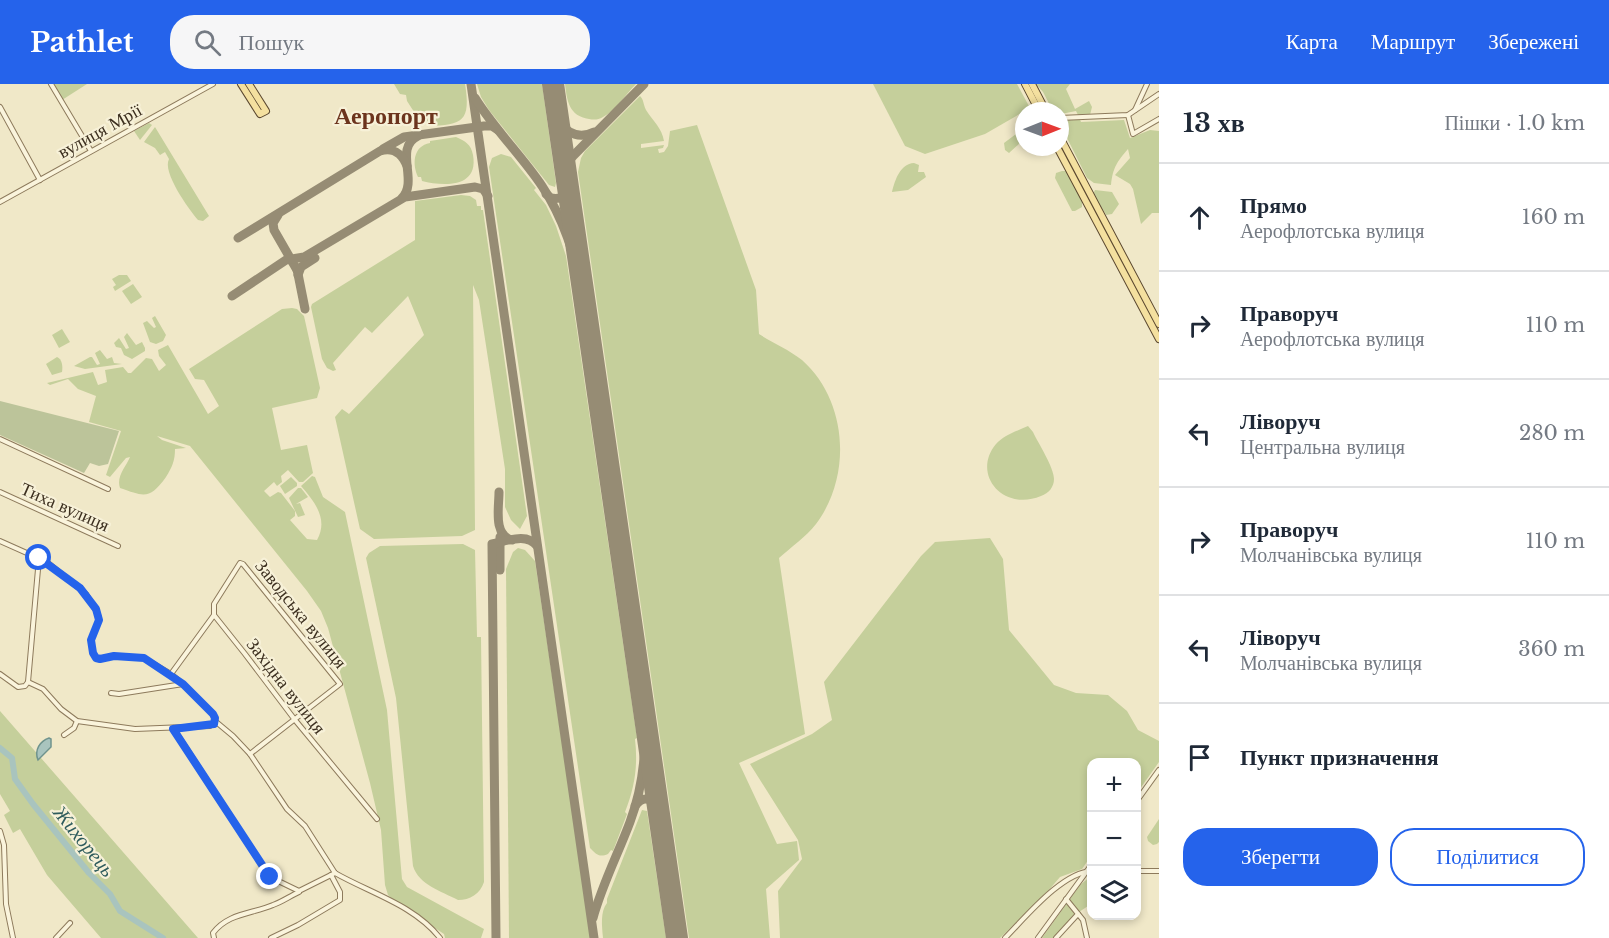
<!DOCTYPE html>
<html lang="uk">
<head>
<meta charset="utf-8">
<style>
  :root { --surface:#fff; --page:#f6f6f7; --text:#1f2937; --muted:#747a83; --line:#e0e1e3; --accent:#2563eb }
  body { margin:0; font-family:"Libre Baskerville",serif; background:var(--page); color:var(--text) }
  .controls { position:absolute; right:18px; bottom:18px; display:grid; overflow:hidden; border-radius:12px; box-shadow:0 3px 9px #0003 }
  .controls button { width:54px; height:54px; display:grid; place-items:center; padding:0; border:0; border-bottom:2px solid var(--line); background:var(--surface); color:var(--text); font:30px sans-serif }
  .compass { position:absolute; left:1015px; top:18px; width:54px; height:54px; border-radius:50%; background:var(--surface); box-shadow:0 3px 9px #0003; rotate:89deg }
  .stop { position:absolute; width:18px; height:18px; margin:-14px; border:4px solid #2563eb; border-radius:50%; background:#fff }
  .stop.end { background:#2563eb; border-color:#fff; box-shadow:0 2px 6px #0008 }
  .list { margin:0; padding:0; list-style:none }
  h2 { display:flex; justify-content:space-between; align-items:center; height:78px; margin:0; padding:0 24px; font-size:26px }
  h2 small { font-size:20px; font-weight:400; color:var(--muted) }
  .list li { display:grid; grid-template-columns:39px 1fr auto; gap:18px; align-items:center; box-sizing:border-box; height:108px; padding:0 24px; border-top:2px solid var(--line) }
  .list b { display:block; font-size:22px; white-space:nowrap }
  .list p { margin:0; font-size:20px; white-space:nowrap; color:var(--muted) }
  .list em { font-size:20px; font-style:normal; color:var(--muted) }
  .actions { display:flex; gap:12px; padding:18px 24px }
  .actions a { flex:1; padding:14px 0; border:2px solid var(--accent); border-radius:24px; text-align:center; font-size:21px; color:var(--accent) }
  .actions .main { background:var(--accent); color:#fff }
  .icon { flex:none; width:33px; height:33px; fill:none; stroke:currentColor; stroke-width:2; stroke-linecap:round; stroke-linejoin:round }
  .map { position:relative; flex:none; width:1159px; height:854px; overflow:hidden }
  header { display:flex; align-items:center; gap:36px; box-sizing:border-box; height:84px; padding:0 30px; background:var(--accent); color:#fff }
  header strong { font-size:28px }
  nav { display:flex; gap:33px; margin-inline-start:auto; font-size:21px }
  .search { width:420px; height:54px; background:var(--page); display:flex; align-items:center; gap:15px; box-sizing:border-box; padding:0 21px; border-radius:24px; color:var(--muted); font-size:22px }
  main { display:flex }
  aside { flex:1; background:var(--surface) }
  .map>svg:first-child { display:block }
  .green { fill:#c5cf9b }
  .cemetery { fill:#bcc49a }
  .water { fill:#a9c4be; stroke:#6f938d; stroke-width:1.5 }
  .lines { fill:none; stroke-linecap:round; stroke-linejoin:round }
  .river { stroke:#a9c4be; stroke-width:6 }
  .taxiway { stroke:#968c74; stroke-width:9 }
  .runway { stroke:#968c74; stroke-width:22 }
  .minor-casing { stroke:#8d7a5c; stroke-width:6 }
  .primary-casing { stroke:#5b4830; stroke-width:8 }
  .minor { stroke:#faf4dc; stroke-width:4 }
  .primary { stroke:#f4e09f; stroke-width:6 }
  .route { stroke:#2563eb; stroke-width:8 }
  .labels { text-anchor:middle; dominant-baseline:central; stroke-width:4.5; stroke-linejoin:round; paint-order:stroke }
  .street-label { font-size:18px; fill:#3d3020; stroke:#f7f1d8 }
  .water-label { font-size:20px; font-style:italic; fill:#2f5c5d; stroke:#f7f1d8 }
  .district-label { font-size:24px; font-weight:bold; fill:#6c341d; stroke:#f7f1d8 }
</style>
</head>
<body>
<header>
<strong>Pathlet</strong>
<div class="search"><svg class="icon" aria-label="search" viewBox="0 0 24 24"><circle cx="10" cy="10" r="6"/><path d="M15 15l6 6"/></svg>Пошук</div>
<nav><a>Карта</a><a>Маршрут</a><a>Збережені</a></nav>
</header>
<main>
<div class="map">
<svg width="1159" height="854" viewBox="0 0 1159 854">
  <rect width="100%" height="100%" fill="#f0e8c8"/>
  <!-- green -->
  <g class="green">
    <polygon points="53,0 87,0 62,16"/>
    <path d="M394 0H465C471 37 463 41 428 42L425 38H421L420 34H418L407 17 406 11 400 10Z"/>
    <polygon points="477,0 542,0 556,99 555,103 549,101 489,26 481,13"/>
    <path d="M565 0H636C626 10 615 27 603 33 598 36 594 36 589 35 569 32 567 17 565 0Z"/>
    <polygon points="873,0 1017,0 1030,24 985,50 925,70 905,62"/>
    <polygon points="1036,0 1070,0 1066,5 1075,25 1089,17 1092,23 1090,31 1078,31 1076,27 1061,30 1060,27 1053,27 1043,8"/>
    <path d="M640 12C644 16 643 20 646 26 653 37 662 44 664 57L641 60V64L664 61 663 64 658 65 659 69 664 68 668 62 670 47 697 41 756 206 759 250C773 259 788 265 802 276 848 317 852 392 816 440 806 453 791 463 779 474L805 650 739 679 777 760 797 757 799 776 766 805 770 854H689L578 88 581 74 585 67Z"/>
    <path d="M1079 33 1081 38 1124 36 1130 54 1150 46 1159 47V129H1152L1141 140 1133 105 1130 100 1115 91 1130 74 1128 65C1117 78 1113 83 1111 101L1094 99 1087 94 1060 40V34Z"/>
    <polygon points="149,39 152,41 140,56 134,47"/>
    <path d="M155 43 209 132 203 137 198 136C188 124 162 88 169 75L165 68 160 71 155 64 144 58Z"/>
    <polygon points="1024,44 1024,61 1020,59 1009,69 1005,66 1004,59"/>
    <path d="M456 53C465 57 471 60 473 71 479 105 442 102 422 97L421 93H418C412 80 413 62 430 59V57Z"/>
    <path d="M501 70 511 73 536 104 534 106 546 121 556 142 566 172 637 654 635 655C638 681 635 703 625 728L627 730 613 767 611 766 608 770C599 774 596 770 590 764L489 83 492 74Z"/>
    <path d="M914 79 919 81 918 88H924L926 93 908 106 892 108C895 96 900 80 914 79Z"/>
    <polygon points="1062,87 1066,87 1082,117 1082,123 1075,127 1072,127 1055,94 1056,89"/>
    <polygon points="1073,88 1075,88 1159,248 1159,252"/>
    <polygon points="1095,106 1112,108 1119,120 1112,130 1106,131 1105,129 1093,110"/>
    <polygon points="461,111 470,112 476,116 477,122 481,122 481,126 483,126 527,432 520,445 511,436 505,423 505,385 479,216 473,201 475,446 462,452 374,455 360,445 335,333 342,325 349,330 424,251 408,212 372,249 365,243 333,279 336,286 333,287 327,284 322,275 311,223 312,220 415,156 415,117"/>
    <polygon points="119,191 127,191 131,197 115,207 113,203 116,201 112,195"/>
    <polygon points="133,200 142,213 131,220 122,207"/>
    <path d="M292 224 297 225 304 232 320 304 317 314 272 324 281 366 307 361 313 389 303 398H299L288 386 281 392 282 398 277 402 274 398 264 407 270 413 278 408 281 409 295 427V432L290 436 307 455 317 456C329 435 314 417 301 402L312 392 315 393 323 413 345 428 387 626 402 795 407 803 484 845 481 854H445L444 850 394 817 388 811 385 801 381 746 370 699 328 544 321 527 307 507 190 362 157 352 162 356 186 364 175 365C175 377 172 383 166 393 150 415 145 413 120 404 116 392 126 383 130 373L126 374 110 393 106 391 121 347 89 338 96 312 78 305 68 295 50 301 47 299 93 288 98 301 107 298 105 286 123 283 128 289H131L146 274 152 275 159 287 166 281 159 272 158 266 168 261 208 330 219 322 204 296 195 295 189 285 282 225Z"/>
    <polygon points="155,232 166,251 163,257 156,260 150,258 143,239 147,237 154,244 156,243 152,234"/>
    <polygon points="62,245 70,258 59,264 52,251"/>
    <polygon points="127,249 136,261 142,258 145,264 145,267 132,275 124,271 121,264 116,263 114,259 119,254 126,265 129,264 124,253"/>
    <polygon points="100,266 107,275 112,273 114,279 122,280 85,285 74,282 90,273 92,273 97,281 100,280 95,269"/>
    <path d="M57 273C62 275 63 282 62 288L52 291 46 280Z"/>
    <path d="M1028 342 1033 348C1038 359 1054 383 1054 395 1054 403 1049 409 1041 412 1003 428 971 390 996 360 1004 351 1017 347 1028 342Z"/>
    <polygon points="291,393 297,399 297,402 285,410 280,402"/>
    <polygon points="298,404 301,404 308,413 296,420 300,419 305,431 298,433 289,414"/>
    <polygon points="990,454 1003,475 1009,546 1054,601 1076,609 1108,611 1127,627 1138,646 1159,657 1159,678 1137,709 1136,678 1092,678 1091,772 1082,785 1060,793 1042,814 1000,854 780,854 778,807 802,775 798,756 750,680 812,650 832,636 824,598 921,472 935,458"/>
    <path d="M463 460 475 466 477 553H481L484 798C480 810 470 816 458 816 441 807 419 801 413 782L396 614 366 474 369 469 380 462Z"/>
    <polygon points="518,464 525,466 535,477 591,854 509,854 506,485 513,468"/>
    <polygon points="0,627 198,854 101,854 47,791 20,745 13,749 4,731 10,727 0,710"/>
    <path d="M642 726 647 727 666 854H603C602 842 600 828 607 819V815Z"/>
    <polygon points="1159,735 1159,758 1157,760 1153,761 1148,757 1147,753"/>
    <polygon points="1091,792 1091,820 1079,828 1056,854 1042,854 1080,801"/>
  </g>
  <!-- cemetery -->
  <polygon class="cemetery" points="0,317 119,347 108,380 99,382 90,379 84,389 0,351"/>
  <!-- water -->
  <path class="water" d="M49 654 51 655V663L38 676C34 666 40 657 49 654Z"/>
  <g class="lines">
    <!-- river -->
    <polyline class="river" points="0,664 12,674 15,695 33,720 89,789 110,810 120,827 163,854"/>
    <!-- taxiway -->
    <g class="taxiway">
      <polyline points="471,0 594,854"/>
      <path d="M475 14C495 46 522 72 542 102 564 135 574 170 583 209"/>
      <path d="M559 38C568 50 580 55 594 48"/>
      <polyline points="383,65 404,53 484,42 492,42 498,46"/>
      <polyline points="566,88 568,78 573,72 644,0"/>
      <path d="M546 110 551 114C560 116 567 112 568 103"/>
      <path d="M402 114C419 97 393 64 418 52"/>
      <polyline points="278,131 273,139 274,146 297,186"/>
      <path d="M238 154 380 67C392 63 402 69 407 82"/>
      <polyline points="297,185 305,225"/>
      <polyline points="298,191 301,183 315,174"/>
      <polyline points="232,212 286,176 304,173 405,113 475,103 483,105 488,112"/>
      <path d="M499 408C499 424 493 451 512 456"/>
      <polyline points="500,453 500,486"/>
      <path d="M635 722C643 711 652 714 658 724"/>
      <path d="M593 834C602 801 618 770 630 738 643 703 647 666 644 628"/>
      <path d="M496 854 492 460C507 457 527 448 537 462"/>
    </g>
    <!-- runway -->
    <polyline class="runway" points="553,0 677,854"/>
    <defs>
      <g id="minor">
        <polyline points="51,0 91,67"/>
        <polyline points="0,23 40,96"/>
        <polyline points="1135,26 1147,0"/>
        <polyline points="1128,31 1133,50 1159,35"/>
        <polyline points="1060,34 1128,31 1159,10"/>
        <polyline points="0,118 213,0"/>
        <polyline points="0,355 108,405"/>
        <polyline points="0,408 118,462"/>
        <polyline points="0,457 47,478 86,510 98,530 99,536 91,556 93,569 96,574 100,575 113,572 144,574 171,590 183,600 213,630 215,637 233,652 250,670 287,725 305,742 335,789"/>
        <polyline points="0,590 18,603 25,602 28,598"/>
        <polyline points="171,590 214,531"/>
        <polyline points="28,598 43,605 61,625 77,637 135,645 210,642 215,637"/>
        <polyline points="28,598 39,474"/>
        <polyline points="111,609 119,610 183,600"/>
        <polyline points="173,644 270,793 299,807 335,789"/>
        <polyline points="64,651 74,644 77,637"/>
        <polyline points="250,670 340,600 243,480 240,479 214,520 214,531 245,570 295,636 377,735"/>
        <polyline points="1136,718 1159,686"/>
        <polyline points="0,747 4,761 6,820 13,854"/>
        <polyline points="1136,787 1159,787"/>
        <path d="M335 789C370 809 414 821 440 854"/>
        <polyline points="1066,815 1083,836 1087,854"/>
        <polyline points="56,854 70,839"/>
        <path d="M214 854 213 849C228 829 252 830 273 821 282 818 290 812 299 808"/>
        <polyline points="271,854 298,841 340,816 340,808 331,791"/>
        <path d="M1005 854C1025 834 1062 788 1092 787"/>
        <polyline points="1038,854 1092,780"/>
        <polyline points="1056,854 1078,830"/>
      </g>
      <g id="primary">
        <polyline points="241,0 260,30 266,27 249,0"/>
        <polyline points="1025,0 1039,27"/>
        <polyline points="1032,0 1046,27"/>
        <polyline points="1060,53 1159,240"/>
        <polyline points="1057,63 1159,255"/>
      </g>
    </defs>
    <!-- minor casing -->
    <use href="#minor" class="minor-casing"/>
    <!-- primary casing -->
    <use href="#primary" class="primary-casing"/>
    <!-- minor -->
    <use href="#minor" class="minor"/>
    <!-- primary -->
    <use href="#primary" class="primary"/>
  </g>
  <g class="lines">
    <!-- route -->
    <polyline class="route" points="39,474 80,504 96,525 99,536 91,556 93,569 96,574 100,575 114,572 144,574 183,600 213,630 215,634 214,640 173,645 270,793"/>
  </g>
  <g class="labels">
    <!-- street labels -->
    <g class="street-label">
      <text transform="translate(100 47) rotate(-29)">вулиця Мрії</text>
      <text transform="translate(65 423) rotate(24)">Тиха вулиця</text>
      <text transform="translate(301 530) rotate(51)">Заводська вулиця</text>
      <text transform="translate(286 602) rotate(52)">Західна вулиця</text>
    </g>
    <!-- water labels -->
    <g class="water-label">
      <text transform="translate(84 757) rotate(51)">Жихорець</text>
    </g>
    <!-- district labels -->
    <g class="district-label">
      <text x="386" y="31">Аеропорт</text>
    </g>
  </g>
</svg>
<div class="controls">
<button>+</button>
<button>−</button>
<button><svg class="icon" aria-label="layers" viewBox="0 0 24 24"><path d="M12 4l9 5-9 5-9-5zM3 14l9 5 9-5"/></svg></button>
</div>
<svg class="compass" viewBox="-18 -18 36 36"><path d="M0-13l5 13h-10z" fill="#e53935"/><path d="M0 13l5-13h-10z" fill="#747a83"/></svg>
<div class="stop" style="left:39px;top:474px"></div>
<div class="stop end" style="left:270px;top:793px"></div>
</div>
<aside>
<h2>13 хв<small>Пішки · 1.0 km</small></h2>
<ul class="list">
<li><svg class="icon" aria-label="ahead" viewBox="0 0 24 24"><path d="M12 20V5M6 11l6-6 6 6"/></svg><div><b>Прямо</b><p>Аерофлотська вулиця</p></div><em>160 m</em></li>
<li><svg class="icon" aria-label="right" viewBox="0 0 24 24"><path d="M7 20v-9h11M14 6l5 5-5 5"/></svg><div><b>Праворуч</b><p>Аерофлотська вулиця</p></div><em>110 m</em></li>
<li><svg class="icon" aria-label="left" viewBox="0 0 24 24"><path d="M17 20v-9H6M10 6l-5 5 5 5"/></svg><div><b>Ліворуч</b><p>Центральна вулиця</p></div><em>280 m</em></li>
<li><svg class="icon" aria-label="right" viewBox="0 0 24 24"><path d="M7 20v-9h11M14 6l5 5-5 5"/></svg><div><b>Праворуч</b><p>Молчанівська вулиця</p></div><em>110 m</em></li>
<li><svg class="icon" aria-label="left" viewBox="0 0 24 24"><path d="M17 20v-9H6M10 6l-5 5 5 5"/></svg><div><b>Ліворуч</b><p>Молчанівська вулиця</p></div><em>360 m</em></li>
<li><svg class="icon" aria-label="arrive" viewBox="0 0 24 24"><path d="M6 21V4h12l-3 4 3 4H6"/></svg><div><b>Пункт призначення</b></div></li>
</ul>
<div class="actions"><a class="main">Зберегти</a><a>Поділитися</a></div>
</aside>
</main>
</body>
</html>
